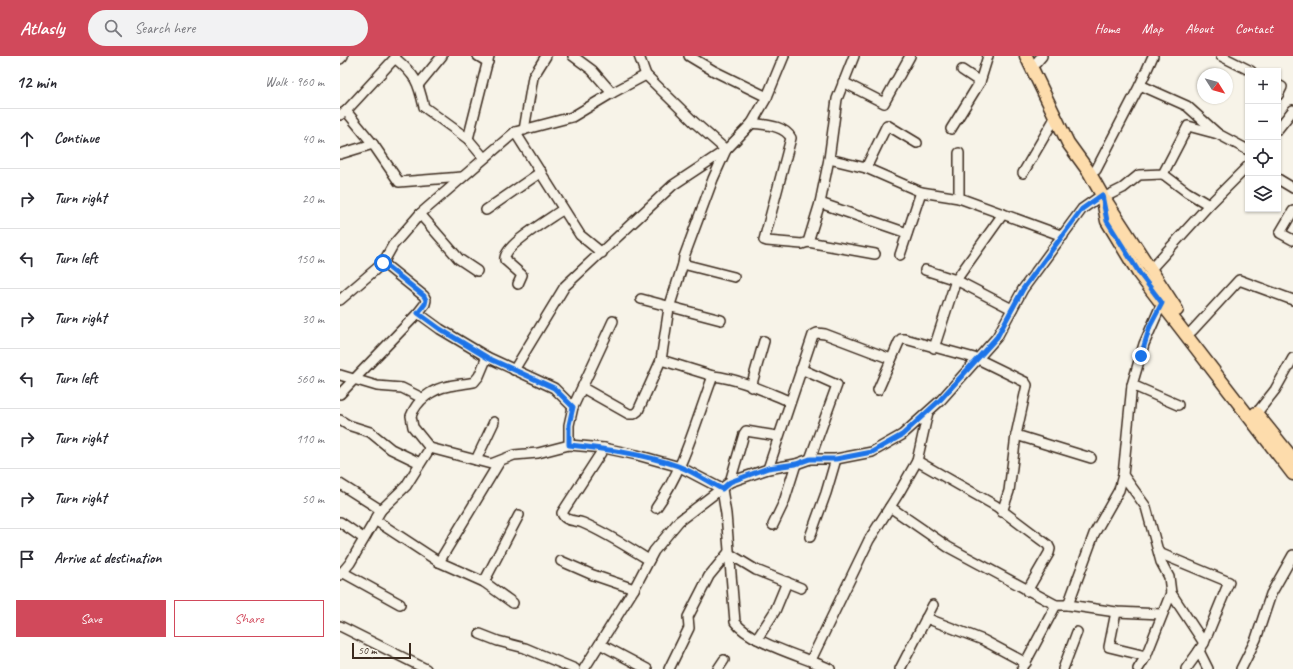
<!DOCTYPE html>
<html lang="en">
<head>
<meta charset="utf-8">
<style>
  :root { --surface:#fff; --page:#f2f2f3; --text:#2b2b33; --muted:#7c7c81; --line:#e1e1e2; --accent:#d1495b }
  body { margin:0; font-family:Caveat,sans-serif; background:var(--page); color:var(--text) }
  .controls { position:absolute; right:12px; top:12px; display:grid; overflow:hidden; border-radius:0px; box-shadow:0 1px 3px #0004 }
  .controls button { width:36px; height:36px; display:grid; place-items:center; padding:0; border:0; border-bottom:1px solid var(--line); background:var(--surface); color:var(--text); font:20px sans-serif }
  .compass { position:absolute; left:857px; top:12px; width:36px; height:36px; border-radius:50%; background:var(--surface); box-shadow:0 1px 3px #0004; rotate:127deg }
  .scale { position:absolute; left:12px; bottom:10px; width:59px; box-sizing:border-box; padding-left:4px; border:2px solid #3b2a1e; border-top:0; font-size:11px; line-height:14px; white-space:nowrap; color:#3b2a1e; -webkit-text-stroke:3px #f7f3e8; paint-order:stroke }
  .stop { position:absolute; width:12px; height:12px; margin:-9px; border:3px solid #1a73e8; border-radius:50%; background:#fff }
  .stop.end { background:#1a73e8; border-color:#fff; box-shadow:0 1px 4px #0008 }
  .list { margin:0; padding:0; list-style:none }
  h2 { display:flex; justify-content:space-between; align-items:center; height:52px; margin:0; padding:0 16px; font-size:17px }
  h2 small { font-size:13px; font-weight:400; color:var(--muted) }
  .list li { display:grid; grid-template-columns:26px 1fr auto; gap:12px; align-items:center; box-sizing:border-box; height:60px; padding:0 16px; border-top:1px solid var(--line) }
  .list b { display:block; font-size:15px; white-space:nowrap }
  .list em { font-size:13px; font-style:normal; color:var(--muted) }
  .actions { display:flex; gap:8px; padding:12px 16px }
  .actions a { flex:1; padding:9px 0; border:1px solid var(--accent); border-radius:0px; text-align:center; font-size:14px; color:var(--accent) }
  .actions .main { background:var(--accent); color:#fff }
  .icon { flex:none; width:22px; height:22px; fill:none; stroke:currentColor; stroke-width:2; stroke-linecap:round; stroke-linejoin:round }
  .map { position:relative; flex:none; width:953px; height:613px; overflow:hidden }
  header { display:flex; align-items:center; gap:24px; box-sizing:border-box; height:56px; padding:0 20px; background:var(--accent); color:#fff }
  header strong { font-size:19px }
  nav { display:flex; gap:22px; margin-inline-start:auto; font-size:14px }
  .search { width:280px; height:36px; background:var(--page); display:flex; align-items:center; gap:10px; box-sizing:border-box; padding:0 14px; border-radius:22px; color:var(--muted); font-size:15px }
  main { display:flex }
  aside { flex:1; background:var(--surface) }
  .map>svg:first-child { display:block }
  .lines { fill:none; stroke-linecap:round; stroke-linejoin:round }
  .minor-casing { stroke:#3b2a1e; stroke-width:12 }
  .major-casing { stroke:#3b2a1e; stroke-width:15 }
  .minor { stroke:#f7f3e8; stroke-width:9 }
  .major { stroke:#fddcac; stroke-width:12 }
  .route { stroke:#1a73e8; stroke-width:5 }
</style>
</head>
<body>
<header>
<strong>Atlasly</strong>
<div class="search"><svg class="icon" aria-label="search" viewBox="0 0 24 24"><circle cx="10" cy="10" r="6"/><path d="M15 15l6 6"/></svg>Search here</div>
<nav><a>Home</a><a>Map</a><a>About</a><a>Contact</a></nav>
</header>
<main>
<aside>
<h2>12 min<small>Walk · 960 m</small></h2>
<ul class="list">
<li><svg class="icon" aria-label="ahead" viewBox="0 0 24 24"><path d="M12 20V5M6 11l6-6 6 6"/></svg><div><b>Continue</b></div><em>40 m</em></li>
<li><svg class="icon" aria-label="right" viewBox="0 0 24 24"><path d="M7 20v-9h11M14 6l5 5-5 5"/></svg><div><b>Turn right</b></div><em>20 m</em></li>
<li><svg class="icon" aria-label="left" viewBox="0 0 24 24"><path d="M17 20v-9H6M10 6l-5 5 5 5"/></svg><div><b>Turn left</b></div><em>150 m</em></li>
<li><svg class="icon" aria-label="right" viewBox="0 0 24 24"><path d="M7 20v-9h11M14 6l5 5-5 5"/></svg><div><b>Turn right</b></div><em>30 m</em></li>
<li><svg class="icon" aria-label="left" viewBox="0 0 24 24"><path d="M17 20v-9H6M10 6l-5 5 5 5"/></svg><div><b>Turn left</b></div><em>560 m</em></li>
<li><svg class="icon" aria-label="right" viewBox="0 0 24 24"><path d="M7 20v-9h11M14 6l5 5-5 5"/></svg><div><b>Turn right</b></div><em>110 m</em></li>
<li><svg class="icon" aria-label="right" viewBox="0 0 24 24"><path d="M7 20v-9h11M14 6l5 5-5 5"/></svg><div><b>Turn right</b></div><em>50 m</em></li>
<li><svg class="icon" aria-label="arrive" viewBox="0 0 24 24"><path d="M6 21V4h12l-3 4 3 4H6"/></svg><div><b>Arrive at destination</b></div></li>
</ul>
<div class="actions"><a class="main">Save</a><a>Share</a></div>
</aside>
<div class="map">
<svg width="953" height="613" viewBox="0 0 953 613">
  <rect width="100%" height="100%" fill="#f7f3e8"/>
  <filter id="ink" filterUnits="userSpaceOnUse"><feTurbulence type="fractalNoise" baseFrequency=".025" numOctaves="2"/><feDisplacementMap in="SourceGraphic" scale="8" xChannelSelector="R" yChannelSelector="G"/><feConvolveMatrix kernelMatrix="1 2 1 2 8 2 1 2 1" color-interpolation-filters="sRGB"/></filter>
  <g filter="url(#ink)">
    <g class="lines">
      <defs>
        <g id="minor">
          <polyline points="138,0 148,6"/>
          <polyline points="233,0 252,14 272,37"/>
          <polyline points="349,0 374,15 427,41"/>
          <polyline points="881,0 911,15"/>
          <polyline points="0,3 3,0"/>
          <polyline points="696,7 702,0"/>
          <polyline points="622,14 640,26"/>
          <polyline points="503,26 544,47 570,0"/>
          <polyline points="79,28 102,0"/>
          <polyline points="800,29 847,50 878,78 908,94"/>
          <polyline points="938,29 942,31 938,39"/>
          <path d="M6 55 55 2C76 20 78 25 84 51L128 83 144 102"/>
          <polyline points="0,59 6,55 33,88 59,126 122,121"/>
          <path d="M412 67C425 69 444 69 451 82L424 184 427 185 462 188 468 186 480 147 489 103 497 43 514 0"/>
          <polyline points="611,73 640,26 648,0"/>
          <polyline points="938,73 953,54"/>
          <polyline points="184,74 193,21 206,0"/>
          <polyline points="175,76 240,179 262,197"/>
          <polyline points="128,83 149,0"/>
          <polyline points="0,98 33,88"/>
          <polyline points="489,103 526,112 581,136 619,142 723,180"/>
          <polyline points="526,112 547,69 577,87"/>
          <polyline points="756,114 800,29 813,0"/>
          <polyline points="683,117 715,62"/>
          <polyline points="823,118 847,136 869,149"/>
          <polyline points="938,123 953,132"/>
          <polyline points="619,142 619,97"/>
          <polyline points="763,142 783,132 799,119 823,118 848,70 878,78"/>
          <polyline points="480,147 567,177"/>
          <polyline points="146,154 201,116"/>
          <polyline points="953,155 940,177 953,184"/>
          <polyline points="80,158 119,203 137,215"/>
          <polyline points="468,186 535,198"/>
          <polyline points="560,199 581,136"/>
          <polyline points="43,207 84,240 86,244 85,248 78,257 100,273 147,301"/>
          <polyline points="343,208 394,221"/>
          <polyline points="585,214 616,224 672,253"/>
          <polyline points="810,214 869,149 908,110"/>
          <path d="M178 228 182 219 165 204C162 190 211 162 222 154"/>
          <polyline points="301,243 381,264"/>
          <polyline points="0,244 43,207 53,189 80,158 175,76 232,61 272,37 306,19"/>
          <polyline points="822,247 804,288 792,329 783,419 806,451 821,506 829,521 831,537 864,587 859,595 868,613"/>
          <polyline points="852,275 899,224 953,244"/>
          <polyline points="594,292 616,224 663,158"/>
          <polyline points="461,313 497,329 470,403"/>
          <polyline points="174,314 225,230 333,129 386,94 354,66 306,19 299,0"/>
          <polyline points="0,319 37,330 62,332 82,342"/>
          <path d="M373 320C400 323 424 335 449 345"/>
          <polyline points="792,329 838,349"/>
          <polyline points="411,331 424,285"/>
          <polyline points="243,332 289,358 294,358 298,355 321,304"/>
          <polyline points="538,334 559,286 561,283 565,283 638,303 685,326 687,329 676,379 669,435 662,456"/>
          <polyline points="0,338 78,257"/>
          <polyline points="233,351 273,265"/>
          <polyline points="916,358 935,334 953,302"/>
          <polyline points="0,364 8,369 30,376 51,393 80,407"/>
          <polyline points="676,379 751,402"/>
          <path d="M229 389V369L233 351 214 332 147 301 139 320 134 326C126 328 117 328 109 330 92 333 77 344 71 360L73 371 90 392 151 408 174 399 198 397 229 389 264 392 297 399 340 411 382 433 386 458 395 566C410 587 465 601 490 613"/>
          <path d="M264 392 222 457C225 466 236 464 243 467 266 477 288 491 309 504"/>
          <polyline points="136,404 154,366"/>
          <polyline points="577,405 656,450 708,489 710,493 709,497 687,535"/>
          <polyline points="428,413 473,279 477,277 485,278 551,303"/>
          <polyline points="390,426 404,378 406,375 437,380"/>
          <polyline points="0,428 41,454"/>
          <polyline points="550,451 608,491 716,549 728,549 776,556 822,558"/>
          <path d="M316 452C344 413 356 365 373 320L321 304 329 252 343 208 344 201 373 123 386 94 412 67 427 41 444 0"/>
          <polyline points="35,464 99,506 144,526 173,547"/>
          <polyline points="0,466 23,482"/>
          <polyline points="433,469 444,446 456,408"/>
          <polyline points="470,481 486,437 496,403"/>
          <polyline points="819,497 889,526 864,587"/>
          <polyline points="221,505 253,519 294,533"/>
          <polyline points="99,506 160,405"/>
          <polyline points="2,516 60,548"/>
          <polyline points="0,519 10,507 41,454 66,430 90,392"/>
          <polyline points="144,526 179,459"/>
          <polyline points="728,549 754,478 779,434 783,419"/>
          <polyline points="776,556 769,591 806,600"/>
          <polyline points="586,562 643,584 686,607"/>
          <polyline points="0,570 86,613"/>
          <polyline points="140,578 158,585 185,592 235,613"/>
          <polyline points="417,583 435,555 447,526"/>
          <polyline points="260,588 307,613"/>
          <polyline points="471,604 529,484 560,435 577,405 588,356"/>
          <polyline points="244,613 294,533 314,495 339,465 390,426 428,413 456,408 470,403 496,403 532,396 562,379 601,344 657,281 683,233 742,153 762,139"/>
          <polyline points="329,613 349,572 348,561 369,520 388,497 416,514 461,532"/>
          <polyline points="378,613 384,604"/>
          <polyline points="560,613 593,549"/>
          <polyline points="682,613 716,549"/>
          <polyline points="723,613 737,576"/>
          <polyline points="798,613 806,600 831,537"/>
          <polyline points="846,613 859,595"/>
          <polyline points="901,613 916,583 931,538 953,499"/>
        </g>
        <g id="major">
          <polyline points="686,0 728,87 749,116 762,139 767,165 799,218 953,418"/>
          <polyline points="766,145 837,254"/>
          <polyline points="916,357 953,403"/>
        </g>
      </defs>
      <!-- minor casing -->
      <use href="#minor" class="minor-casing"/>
      <!-- major casing -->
      <use href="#major" class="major-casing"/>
      <!-- minor -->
      <use href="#minor" class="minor"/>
      <!-- major -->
      <use href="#major" class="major"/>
    </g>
  </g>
  <g class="lines" filter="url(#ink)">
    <!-- route -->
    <path class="route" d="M43 207 84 240 86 244 85 248 78 257 100 273 148 302 214 332 233 351 229 369V389C266 393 303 398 338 410 354 416 368 426 382 433L390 426 428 412 456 408 470 403H496L532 396 562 379 600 344 657 281 683 233 742 153 762 139 767 165 800 218 822 247 810 270 801 300"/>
  </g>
</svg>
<div class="controls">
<button>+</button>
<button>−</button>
<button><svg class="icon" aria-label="locate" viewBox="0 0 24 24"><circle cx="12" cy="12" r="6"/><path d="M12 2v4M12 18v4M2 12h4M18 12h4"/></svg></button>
<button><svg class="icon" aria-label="layers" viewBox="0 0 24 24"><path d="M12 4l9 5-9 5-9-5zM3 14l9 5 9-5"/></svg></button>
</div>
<svg class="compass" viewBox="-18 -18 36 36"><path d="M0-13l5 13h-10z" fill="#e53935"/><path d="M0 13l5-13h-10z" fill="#7c7c81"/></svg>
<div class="scale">50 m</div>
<div class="stop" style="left:43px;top:207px"></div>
<div class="stop end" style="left:801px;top:300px"></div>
</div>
</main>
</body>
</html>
